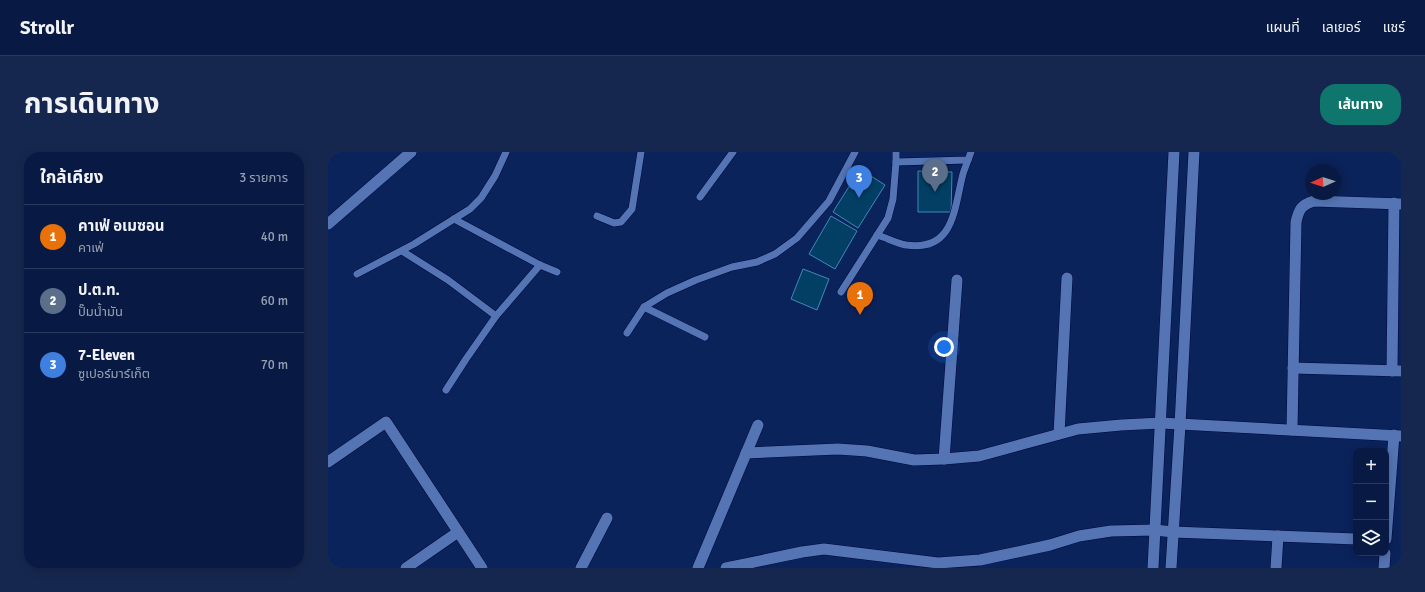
<!DOCTYPE html>
<html lang="th">
<head>
<meta charset="utf-8">
<style>
  :root { --surface:#081a44; --page:#16274f; --text:#f1f3f6; --muted:#98a1b2; --line:#29385d; --accent:#0f766e }
  body { margin:0; font-family:Signika,"Noto Sans Thai",sans-serif; background:var(--page); color:var(--text) }
  .controls { position:absolute; right:12px; bottom:12px; display:grid; overflow:hidden; border-radius:8px; box-shadow:0 2px 10px #0003 }
  .controls button { width:36px; height:36px; display:grid; place-items:center; padding:0; border:0; border-bottom:1px solid var(--line); background:var(--surface); color:var(--text); font:20px sans-serif }
  .compass { position:absolute; left:977px; top:12px; width:36px; height:36px; border-radius:50%; background:var(--surface); box-shadow:0 2px 10px #0003; rotate:267deg }
  .you { position:absolute; left:616px; top:195px; width:14px; height:14px; margin:-10px; border:3px solid #fff; border-radius:50%; background:#1a73e8; box-shadow:0 0 0 6px #1a73e833 }
  .badge { display:grid; place-items:center; width:26px; height:26px; border-radius:50%; background:var(--accent); color:#fff; font-size:13px; font-weight:700 }
  .pin { position:absolute; translate:-50% -33px; filter:drop-shadow(0 1px 2px #0008) }
  .pin::after { content:''; position:absolute; top:21px; width:14px; height:12px; background:inherit; clip-path:polygon(0 0,100% 0,50% 100%) }
  .list { margin:0; padding:0; list-style:none }
  h2 { display:flex; justify-content:space-between; align-items:center; height:52px; margin:0; padding:0 16px; font-size:17px }
  h2 small { font-size:13px; font-weight:400; color:var(--muted) }
  .list li { display:grid; grid-template-columns:26px 1fr auto; gap:12px; align-items:center; box-sizing:border-box; height:64px; padding:0 16px; border-top:1px solid var(--line) }
  .list b { display:block; font-size:15px; white-space:nowrap }
  .list p { margin:0; font-size:13px; white-space:nowrap; color:var(--muted) }
  .list em { font-size:13px; font-style:normal; color:var(--muted) }
  .icon { flex:none; width:22px; height:22px; fill:none; stroke:currentColor; stroke-width:2; stroke-linecap:round; stroke-linejoin:round }
  .map { position:relative; flex:none; width:1073px; height:416px; overflow:hidden; border-radius:16px }
  header { display:flex; align-items:center; gap:24px; box-sizing:border-box; height:56px; padding:0 20px; background:var(--surface); border-bottom:1px solid var(--line) }
  header strong { font-size:19px }
  nav { display:flex; gap:22px; margin-inline-start:auto; font-size:14px }
  .intro { display:flex; align-items:center; justify-content:space-between; box-sizing:border-box; height:96px; padding:0 24px }
  h1 { margin:0; font-size:28px }
  .button { padding:10px 18px; border-radius:16px; background:var(--accent); color:#fff; font-size:14px; font-weight:700 }
  main { display:flex; gap:24px; padding:0 24px }
  aside { flex:1; background:var(--surface); border-radius:16px; box-shadow:0 2px 10px #0003 }
  .map>svg:first-child { display:block }
  .building { fill:#033f64; stroke:#4287bb }
  .lines { fill:none; stroke-linecap:round; stroke-linejoin:round }
  .service-casing { stroke:#00073f; stroke-width:8 }
  .minor-casing { stroke:#00073f; stroke-width:12 }
  .service { stroke:#5474b3; stroke-width:7 }
  .minor { stroke:#5474b3; stroke-width:11 }
</style>
</head>
<body>
<header>
<strong>Strollr</strong>
<nav><a>แผนที่</a><a>เลเยอร์</a><a>แชร์</a></nav>
</header>
<div class="intro"><h1>การเดินทาง</h1><a class="button">เส้นทาง</a></div>
<main>
<aside>
<h2>ใกล้เคียง<small>3 รายการ</small></h2>
<ul class="list">
<li><span class="badge" style="background:#e8710a">1</span><div><b>คาเฟ่ อเมซอน</b><p>คาเฟ่</p></div><em>40 m</em></li>
<li><span class="badge" style="background:#5c6f8a">2</span><div><b>ป.ต.ท.</b><p>ปั๊มน้ำมัน</p></div><em>60 m</em></li>
<li><span class="badge" style="background:#3f7fe0">3</span><div><b>7-Eleven</b><p>ซูเปอร์มาร์เก็ต</p></div><em>70 m</em></li>
</ul>
</aside>
<div class="map">
<svg width="1073" height="416" viewBox="0 0 1073 416">
  <rect width="100%" height="100%" fill="#0b235b"/>
  <!-- building -->
  <g class="building">
    <polygon points="532,17 557,33 530,76 505,60"/>
    <polygon points="590,19 624,20 623,60 590,60"/>
    <polygon points="503,64 529,79 507,117 481,102"/>
    <polygon points="475,117 501,127 489,158 463,147"/>
  </g>
  <g class="lines">
    <defs>
      <g id="service">
        <polyline points="568,0 568,10 640,8 643,0"/>
        <polyline points="372,45 405,0"/>
        <polyline points="269,64 286,71 293,70 304,57 313,0"/>
        <polyline points="126,67 212,113 229,120"/>
        <path d="M549 83C559 86 568 91 578 93 625 100 626 59 634 26 635 20 638 14 640 8"/>
        <polyline points="74,99 120,128 168,164"/>
        <polyline points="29,122 86,92 142,57 153,46 167,24 178,0"/>
        <polyline points="513,140 560,66 565,47 568,10"/>
        <polyline points="316,155 377,185"/>
        <polyline points="299,181 316,155 339,141 368,128 404,115 429,110 447,102 469,86 501,49 527,0"/>
        <polyline points="118,238 138,207 168,164 212,113"/>
      </g>
      <g id="minor">
        <polyline points="0,72 83,0"/>
        <polyline points="965,216 1073,219"/>
        <polyline points="1064,219 1066,51"/>
        <path d="M964 278 968 70C971 57 973 53 986 49L1073 52"/>
        <polyline points="731,282 739,126"/>
        <polyline points="418,301 510,297 539,299 586,308 616,307 651,304 750,277 793,273 833,271 1073,284"/>
        <polyline points="616,307 629,128"/>
        <polyline points="0,310 58,270 154,416"/>
        <polyline points="1058,387 1066,283"/>
        <polyline points="78,416 130,380"/>
        <polyline points="253,416 279,366"/>
        <polyline points="370,416 430,273"/>
        <polyline points="398,416 474,400 496,397 610,411 652,408 722,393 751,384 783,379 827,378 845,380 1028,387"/>
        <polyline points="825,416 846,0"/>
        <polyline points="843,416 852,273 866,0"/>
        <polyline points="948,416 950,384"/>
        <polyline points="1056,416 1057,401"/>
      </g>
    </defs>
    <!-- service casing -->
    <use href="#service" class="service-casing"/>
    <!-- minor casing -->
    <use href="#minor" class="minor-casing"/>
    <!-- service -->
    <use href="#service" class="service"/>
    <!-- minor -->
    <use href="#minor" class="minor"/>
  </g>
</svg>
<div class="controls">
<button>+</button>
<button>−</button>
<button><svg class="icon" aria-label="layers" viewBox="0 0 24 24"><path d="M12 4l9 5-9 5-9-5zM3 14l9 5 9-5"/></svg></button>
</div>
<svg class="compass" viewBox="-18 -18 36 36"><path d="M0-13l5 13h-10z" fill="#e53935"/><path d="M0 13l5-13h-10z" fill="#98a1b2"/></svg>
<div class="you"></div>
<div class="pin badge" style="left:532px;top:163px;background:#e8710a">1</div>
<div class="pin badge" style="left:607px;top:40px;background:#5c6f8a">2</div>
<div class="pin badge" style="left:531px;top:46px;background:#3f7fe0">3</div>
</div>
</main>
</body>
</html>
